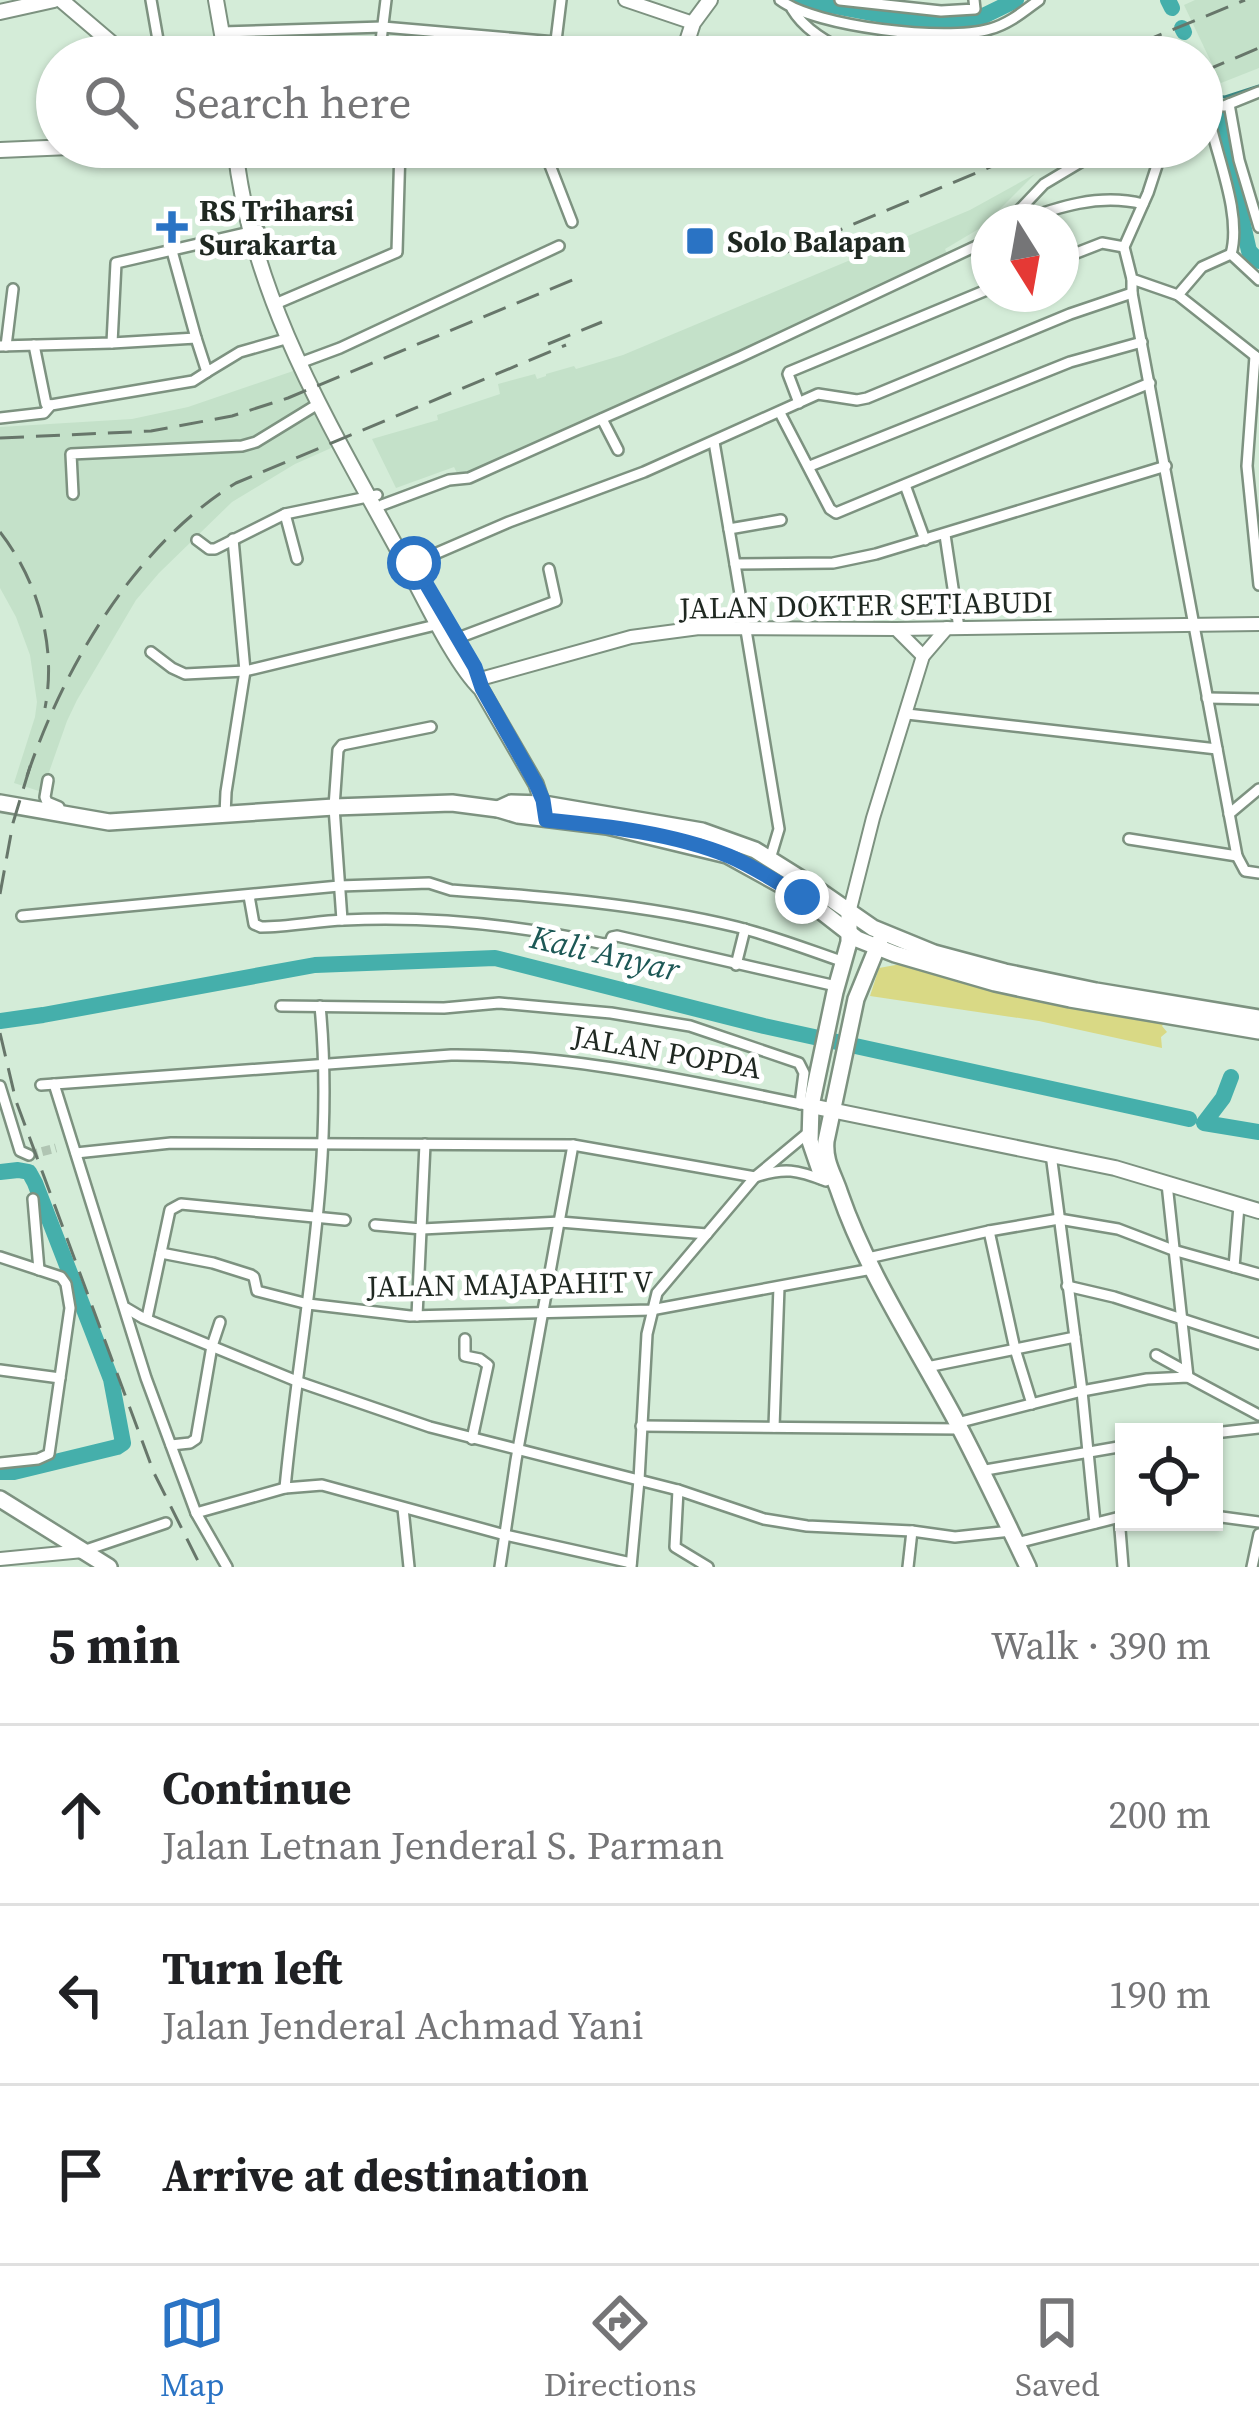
<!DOCTYPE html>
<html lang="en">
<head>
<meta charset="utf-8">
<style>
  :root { --surface:#fff; --page:#f6f6f6; --text:#202124; --muted:#757577; --line:#e0e0e0; --accent:#2a73c4 }
  body { margin:0; font-family:"Source Serif 4",serif; background:var(--page); color:var(--text) }
  .controls { position:absolute; right:36px; bottom:36px; display:grid; overflow:hidden; border-radius:0px; box-shadow:0 3px 9px #0004 }
  .controls button { width:108px; height:108px; display:grid; place-items:center; padding:0; border:0; border-bottom:3px solid var(--line); background:var(--surface); color:var(--text); font:60px sans-serif }
  .compass { position:absolute; left:971px; top:204px; width:108px; height:108px; border-radius:50%; background:var(--surface); box-shadow:0 3px 9px #0004; rotate:169deg }
  .stop { position:absolute; width:36px; height:36px; margin:-27px; border:9px solid #2a73c4; border-radius:50%; background:#fff }
  .stop.end { background:#2a73c4; border-color:#fff; box-shadow:0 3px 12px #0008 }
  .list { margin:0; padding:0; list-style:none }
  h2 { display:flex; justify-content:space-between; align-items:center; height:156px; margin:0; padding:0 48px; font-size:51px }
  h2 small { font-size:39px; font-weight:400; color:var(--muted) }
  .list li { display:grid; grid-template-columns:78px 1fr auto; gap:36px; align-items:center; box-sizing:border-box; height:180px; padding:0 48px; border-top:3px solid var(--line) }
  .list b { display:block; font-size:45px; white-space:nowrap }
  .list p { margin:0; font-size:39px; white-space:nowrap; color:var(--muted) }
  .list em { font-size:39px; font-style:normal; color:var(--muted) }
  .icon { flex:none; width:66px; height:66px; fill:none; stroke:currentColor; stroke-width:2; stroke-linecap:round; stroke-linejoin:round }
  .map { position:relative; flex:none; width:1259px; height:1567px; overflow:hidden }
  .search { position:absolute; background:var(--surface); box-shadow:0 3px 9px #0004; left:36px; right:36px; top:36px; height:132px; display:flex; align-items:center; gap:30px; box-sizing:border-box; padding:0 42px; border-radius:66px; color:var(--muted); font-size:45px }
  .sheet { height:696px; background:var(--surface) }
  nav { display:flex; justify-content:space-around; align-items:center; box-sizing:border-box; height:168px; border-top:3px solid var(--line); background:var(--surface); font-size:33px; color:var(--muted) }
  nav a { display:grid; justify-items:center; gap:6px }
  nav .on { color:var(--accent) }
  .map>svg:first-child { display:block }
  .built { fill:#c4e1c9 }
  .green { fill:#d9d985 }
  .lines { fill:none; stroke-linecap:round; stroke-linejoin:round }
  .stream { stroke:#3a8682; stroke-width:3 }
  .river { stroke:#45afab; stroke-width:16 }
  .minor-tunnel { stroke:#b0c5b3; stroke-width:9; stroke-dasharray:9 4.5; stroke-linecap:butt }
  .minor-casing { stroke:#7d9280; stroke-width:14 }
  .tertiary-casing { stroke:#7d9280; stroke-width:16 }
  .secondary-casing { stroke:#7d9280; stroke-width:18 }
  .primary-casing { stroke:#7d9280; stroke-width:20 }
  .trunk-casing { stroke:#7d9280; stroke-width:20 }
  .minor { stroke:#fff; stroke-width:9 }
  .tertiary { stroke:#fff; stroke-width:12 }
  .secondary { stroke:#fff; stroke-width:14 }
  .primary { stroke:#fff; stroke-width:15 }
  .trunk { stroke:#fff; stroke-width:15 }
  .rail { stroke:#67766a; stroke-width:3; stroke-dasharray:24 12; stroke-linecap:butt }
  .route { stroke:#2a73c4; stroke-width:15 }
  .poi-dot { fill:#2a73c4; stroke:#fff; stroke-width:4.5 }
  .labels { text-anchor:middle; dominant-baseline:central; stroke-width:10; stroke-linejoin:round; paint-order:stroke }
  .poi-label { font-size:30px; font-weight:bold; fill:#1f2821; stroke:#fff; text-anchor:start }
  .street-label { font-size:30px; fill:#1f2821; stroke:#fff }
  .water-label { font-size:33px; font-style:italic; fill:#1d5856; stroke:#fff }
</style>
</head>
<body>
<div class="map">
<svg width="1259" height="1567" viewBox="0 0 1259 1567">
  <rect width="100%" height="100%" fill="#d4ecd8"/>
  <!-- built -->
  <g class="built">
    <polygon points="1195,0 1259,0 1259,68 1221,83 1184,5"/>
    <polygon points="1035,174 982,227 945,249 947,254 739,355 460,479 454,467 396,488 372,439 438,420 437,415 500,394 498,384 535,374 537,379 546,376 546,374 574,366 576,369 623,355 970,210"/>
    <polygon points="296,370 338,445 295,464 232,502 159,573 136,600 77,700 67,721 42,792 14,783 35,717 37,702 30,655 16,617 0,588 0,427 132,419 188,407"/>
  </g>
  <!-- green -->
  <polygon class="green" points="901,964 1166,1020 1162,1026 1167,1032 1161,1037 1162,1048 1039,1021 870,996 879,968"/>
  <g class="lines">
    <!-- stream -->
    <g class="stream">
      <polyline points="1215,96 1225,97 1259,86"/>
      <polyline points="1202,119 1218,113"/>
    </g>
    <!-- river -->
    <g class="river">
      <polyline points="802,0 914,21 969,23 1016,0"/>
      <polyline points="1168,0 1172,8"/>
      <polyline points="1182,28 1184,32"/>
      <polyline points="1212,88 1249,251 1259,261"/>
      <polyline points="0,1021 43,1015 315,965 495,958 764,1026 1189,1119"/>
      <polyline points="1231,1077 1223,1098 1204,1123 1259,1132"/>
      <polyline points="0,1172 18,1170 29,1172 35,1183 111,1379 123,1443 117,1447 14,1472 0,1472"/>
    </g>
    <!-- minor-tunnel -->
    <polyline class="minor-tunnel" points="29,1155 56,1148"/>
    <defs>
      <g id="minor">
        <polyline points="151,0 161,57"/>
        <path d="M780 0C816 27 946 42 990 29 1009 24 1024 11 1039 0"/>
        <polyline points="840,0 941,11 975,9 974,0"/>
        <path d="M792 9C804 29 829 44 851 53"/>
        <polyline points="222,32 383,27 555,42"/>
        <polyline points="379,57 386,0"/>
        <polyline points="554,57 561,0"/>
        <polyline points="1229,104 1239,160 1259,227"/>
        <polyline points="1224,106 1259,92"/>
        <path d="M1209 118C1217 157 1242 215 1231 254L1259 280"/>
        <polyline points="546,147 546,155 572,222"/>
        <polyline points="1163,147 1148,193 1124,247 1132,279 1178,295 1259,359"/>
        <polyline points="1008,222 1044,184 1106,147"/>
        <path d="M1017 222C1058 207 1099 193 1143 204"/>
        <polyline points="172,251 196,338"/>
        <polyline points="1061,259 1102,243 1124,247"/>
        <polyline points="1132,279 1132,293 1237,856 1245,871 1259,873"/>
        <polyline points="1178,295 1202,267 1231,254"/>
        <polyline points="280,302 397,252 400,147"/>
        <polyline points="112,343 116,263 259,230"/>
        <polyline points="34,345 46,404 51,405"/>
        <polyline points="0,346 112,343 196,338 207,372 240,352 289,338"/>
        <polyline points="6,346 13,289"/>
        <polyline points="1255,356 1247,466 1259,585"/>
        <polyline points="305,361 340,348 559,246"/>
        <polyline points="799,403 788,374 789,372 989,289"/>
        <polyline points="780,413 830,509 836,513 1150,383"/>
        <polyline points="0,418 44,413 51,405 193,381 207,372"/>
        <polyline points="602,419 618,450"/>
        <polyline points="714,442 735,564 833,563 876,554 1166,466"/>
        <polyline points="810,466 1070,362 1142,342"/>
        <polyline points="905,485 925,540"/>
        <polyline points="73,494 71,454 242,446 256,442 318,404"/>
        <polyline points="382,505 449,480 469,478 740,357 989,240"/>
        <polyline points="285,514 297,559"/>
        <polyline points="729,529 781,520"/>
        <polyline points="945,535 959,628"/>
        <polyline points="197,540 209,549 215,549 285,514 377,495"/>
        <polyline points="735,564 779,829 770,859"/>
        <polyline points="407,566 509,522 644,472 818,394 857,400 867,398 1070,314 1132,293"/>
        <polyline points="458,638 556,601 549,569"/>
        <polyline points="151,652 172,668 185,674 245,671 448,622"/>
        <polyline points="1207,698 1259,699"/>
        <polyline points="907,714 1217,749"/>
        <polyline points="48,780 45,797 47,802 59,807"/>
        <polyline points="1229,814 1259,789"/>
        <polyline points="225,815 226,792 245,671 233,539"/>
        <polyline points="1129,839 1237,856"/>
        <path d="M249 896 254 924 261 927C289 927 317 921 344 920 432 916 519 925 604 944L610 943 612 937 617 936 836 986"/>
        <path d="M22 916 339 886 429 883 451 890C548 897 642 904 737 927 773 936 809 950 844 962"/>
        <polyline points="342,920 334,807 338,750 342,745 431,727"/>
        <polyline points="736,965 745,929"/>
        <polyline points="281,1006 444,1008 499,1003 611,1013 690,1026 799,1063 804,1073 800,1104"/>
        <polyline points="54,1084 146,1378 196,1513 227,1567"/>
        <path d="M41 1085 451 1055C573 1054 692 1082 811 1106"/>
        <polyline points="0,1086 20,1151 29,1155"/>
        <path d="M76 1153 171 1143 573 1145 755 1177C785 1167 797 1170 826 1181"/>
        <polyline points="1051,1154 1082,1391 1095,1523"/>
        <polyline points="1167,1184 1188,1377"/>
        <polyline points="33,1199 39,1270"/>
        <polyline points="375,1225 422,1229 560,1222 707,1234"/>
        <polyline points="989,1231 1015,1349 1032,1404"/>
        <polyline points="161,1253 213,1263 251,1275 254,1277 257,1291 308,1304 410,1316 651,1310 872,1269"/>
        <polyline points="0,1257 61,1277 66,1284 70,1308 49,1454 38,1459 0,1463"/>
        <polyline points="868,1258 989,1231 1059,1219 1118,1229 1173,1250 1259,1274"/>
        <polyline points="1234,1267 1239,1206"/>
        <polyline points="1067,1286 1114,1297 1259,1344"/>
        <polyline points="126,1308 143,1318 299,1382 430,1427 678,1490 764,1519 807,1526 912,1531 955,1537 1011,1531"/>
        <polyline points="417,1316 425,1144"/>
        <polyline points="147,1318 170,1210 181,1204 345,1220"/>
        <polyline points="465,1339 465,1356 480,1359 488,1365 472,1439"/>
        <polyline points="1156,1355 1187,1372"/>
        <polyline points="927,1367 1075,1337"/>
        <polyline points="0,1370 60,1378"/>
        <polyline points="957,1423 1082,1391 1147,1379 1188,1377 1259,1415"/>
        <polyline points="641,1426 960,1429"/>
        <polyline points="774,1427 779,1287"/>
        <polyline points="1214,1433 1259,1428"/>
        <polyline points="171,1445 190,1443 196,1439 212,1346 220,1322"/>
        <polyline points="980,1471 1124,1446"/>
        <path d="M285 1488C300 1328 336 1168 320 1006"/>
        <polyline points="678,1490 675,1547 708,1567"/>
        <polyline points="403,1508 409,1567"/>
        <polyline points="196,1513 285,1488 322,1485 505,1535 631,1563"/>
        <polyline points="1214,1516 1259,1522"/>
        <polyline points="1119,1517 1123,1567"/>
        <polyline points="1017,1543 1124,1516"/>
        <polyline points="83,1551 166,1523"/>
        <polyline points="500,1567 516,1460 573,1145"/>
        <polyline points="631,1567 639,1480 647,1334 657,1293 755,1177 809,1132"/>
        <polyline points="908,1567 912,1531"/>
        <polyline points="1252,1567 1259,1534"/>
      </g>
      <g id="tertiary">
        <polyline points="625,0 693,23"/>
        <polyline points="896,629 923,656"/>
        <polyline points="473,681 631,637 699,628 896,629 1259,624"/>
        <polyline points="849,913 873,818 923,656 947,628"/>
        <polyline points="0,1559 83,1551"/>
      </g>
      <g id="secondary">
        <polyline points="61,0 128,57"/>
        <polyline points="216,0 226,57"/>
        <polyline points="0,12 54,0"/>
        <polyline points="682,57 693,23 710,0"/>
        <path d="M235 147C251 300 333 430 405 563 424 597 454 663 481 689L536 784 545 811"/>
        <polyline points="435,147 546,155 579,147"/>
        <polyline points="0,150 70,147"/>
        <polyline points="811,1106 1115,1168 1259,1211"/>
      </g>
      <g id="primary">
        <polyline points="0,803 109,822 334,807 452,803 498,809 518,815 607,826 727,855 803,897 857,939 895,954 995,983 1070,999 1259,1031"/>
        <polyline points="498,809 511,803 544,804 702,831 755,850 811,885 873,928 934,953 1005,972 1096,991 1259,1018"/>
        <polyline points="0,1499 109,1567"/>
      </g>
      <g id="trunk">
        <path d="M883 933 856 999 826 1141C824 1162 834 1175 840 1194 867 1272 915 1344 954 1417 980 1466 1004 1517 1028 1567"/>
        <polyline points="822,1176 810,1141 811,1106 835,992 849,942 849,913"/>
      </g>
    </defs>
    <!-- minor casing -->
    <use href="#minor" class="minor-casing"/>
    <!-- tertiary casing -->
    <use href="#tertiary" class="tertiary-casing"/>
    <!-- secondary casing -->
    <use href="#secondary" class="secondary-casing"/>
    <!-- primary casing -->
    <use href="#primary" class="primary-casing"/>
    <!-- trunk casing -->
    <use href="#trunk" class="trunk-casing"/>
    <!-- minor -->
    <use href="#minor" class="minor"/>
    <!-- tertiary -->
    <use href="#tertiary" class="tertiary"/>
    <!-- secondary -->
    <use href="#secondary" class="secondary"/>
    <!-- primary -->
    <use href="#primary" class="primary"/>
    <!-- trunk -->
    <use href="#trunk" class="trunk"/>
    <!-- rail -->
    <g class="rail">
      <polyline points="1106,57 1245,0"/>
      <polyline points="1202,72 1259,48"/>
      <polyline points="787,252 1038,147"/>
      <polyline points="548,344 602,322"/>
      <polyline points="0,438 151,431 232,416 288,398 582,276"/>
      <path d="M0 532C38 581 57 646 45 708"/>
      <path d="M27 776C64 666 135 545 236 483L566 345"/>
      <polyline points="0,894 13,823 32,760"/>
      <polyline points="0,1033 16,1101 154,1473 201,1567"/>
    </g>
  </g>
  <g class="lines">
    <!-- route -->
    <path class="route" d="M414 563 475 667 482 688 536 784 543 800 546 820C607 826 672 833 729 856 755 867 778 883 802 897"/>
  </g>
  <!-- markers -->
  <g class="poi-dot">
    <path d="M166 209h12v12h12v12h-12v12h-12v-12h-12v-12h12z"/>
    <rect x="685" y="226" width="30" height="30" rx="6"/>
  </g>
  <g class="labels">
    <!-- poi labels -->
    <g class="poi-label">
      <text x="199" y="210">RS Triharsi<tspan x="199" dy="34">Surakarta</tspan></text>
      <text x="727" y="241">Solo Balapan</text>
    </g>
    <!-- street labels -->
    <g class="street-label">
      <text transform="translate(866 605) rotate(-1)">JALAN DOKTER SETIABUDI</text>
      <text transform="translate(667 1052) rotate(10)">JALAN POPDA</text>
      <text transform="translate(510 1284) rotate(-1)">JALAN MAJAPAHIT V</text>
    </g>
    <!-- water labels -->
    <g class="water-label">
      <text transform="translate(605 953) rotate(13)">Kali Anyar</text>
    </g>
  </g>
</svg>
<div class="controls">
<button><svg class="icon" aria-label="locate" viewBox="0 0 24 24"><circle cx="12" cy="12" r="6"/><path d="M12 2v4M12 18v4M2 12h4M18 12h4"/></svg></button>
</div>
<svg class="compass" viewBox="-18 -18 36 36"><path d="M0-13l5 13h-10z" fill="#e53935"/><path d="M0 13l5-13h-10z" fill="#757577"/></svg>
<div class="stop" style="left:414px;top:563px"></div>
<div class="stop end" style="left:802px;top:897px"></div>
<div class="search"><svg class="icon" aria-label="search" viewBox="0 0 24 24"><circle cx="10" cy="10" r="6"/><path d="M15 15l6 6"/></svg>Search here</div>
</div>
<section class="sheet">
<h2>5 min<small>Walk · 390 m</small></h2>
<ul class="list">
<li><svg class="icon" aria-label="ahead" viewBox="0 0 24 24"><path d="M12 20V5M6 11l6-6 6 6"/></svg><div><b>Continue</b><p>Jalan Letnan Jenderal S. Parman</p></div><em>200 m</em></li>
<li><svg class="icon" aria-label="left" viewBox="0 0 24 24"><path d="M17 20v-9H6M10 6l-5 5 5 5"/></svg><div><b>Turn left</b><p>Jalan Jenderal Achmad Yani</p></div><em>190 m</em></li>
<li><svg class="icon" aria-label="arrive" viewBox="0 0 24 24"><path d="M6 21V4h12l-3 4 3 4H6"/></svg><div><b>Arrive at destination</b></div></li>
</ul>
</section>
<nav>
<a class="on"><svg class="icon" aria-label="map" viewBox="0 0 24 24"><path d="M3 6l6-2 6 2 6-2v14l-6 2-6-2-6 2zM9 4v14M15 6v14"/></svg>Map</a>
<a><svg class="icon" aria-label="directions" viewBox="0 0 24 24"><path d="M12 3l9 9-9 9-9-9zM9 14v-3h6M13 9l2 2-2 2"/></svg>Directions</a>
<a><svg class="icon" aria-label="saved" viewBox="0 0 24 24"><path d="M7 4h10v16l-5-4-5 4z"/></svg>Saved</a>
</nav>
</body>
</html>
